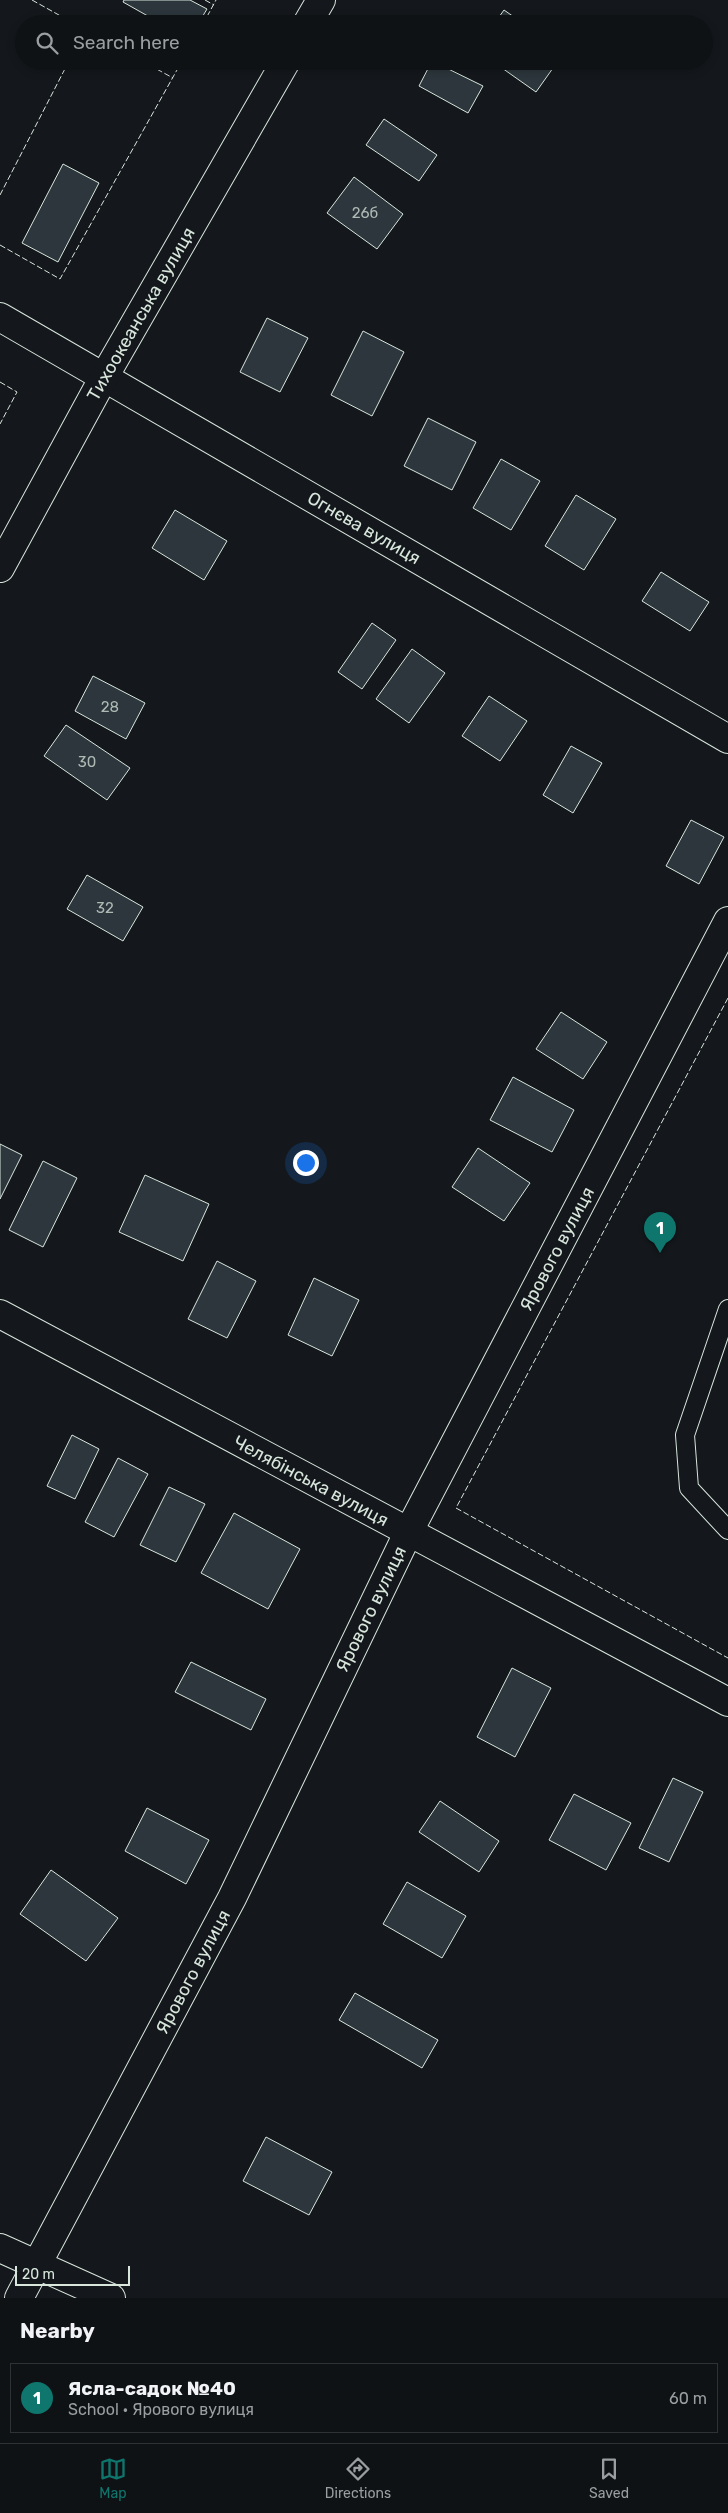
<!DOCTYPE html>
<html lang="en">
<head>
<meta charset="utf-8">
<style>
  :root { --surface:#0f1215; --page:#1d2022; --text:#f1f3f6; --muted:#9b9ea0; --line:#2f3234; --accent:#0f766e }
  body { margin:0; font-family:Rubik,sans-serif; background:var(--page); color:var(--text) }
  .scale { position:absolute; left:15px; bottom:12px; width:115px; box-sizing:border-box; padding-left:5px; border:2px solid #d8e6dc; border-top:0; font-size:14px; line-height:18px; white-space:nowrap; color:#d8e6dc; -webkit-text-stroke:4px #14181c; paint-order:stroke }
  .you { position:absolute; left:305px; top:1162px; width:18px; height:18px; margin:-12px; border:4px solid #fff; border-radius:50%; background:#1a73e8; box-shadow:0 0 0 8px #1a73e833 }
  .badge { display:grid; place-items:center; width:32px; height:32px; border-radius:50%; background:var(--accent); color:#fff; font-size:16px; font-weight:700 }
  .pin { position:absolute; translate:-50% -41px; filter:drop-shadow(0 1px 2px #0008) }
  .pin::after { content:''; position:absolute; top:26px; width:18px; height:15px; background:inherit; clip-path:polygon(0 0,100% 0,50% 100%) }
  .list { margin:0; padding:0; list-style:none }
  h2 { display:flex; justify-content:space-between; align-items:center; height:65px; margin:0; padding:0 20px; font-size:21px }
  h2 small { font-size:16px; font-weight:400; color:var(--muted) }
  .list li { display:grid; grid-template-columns:32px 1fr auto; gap:15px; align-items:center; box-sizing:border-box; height:70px; margin:0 10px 10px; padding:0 10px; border:1px solid var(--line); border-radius:0px }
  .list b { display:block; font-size:19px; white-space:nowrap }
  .list p { margin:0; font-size:16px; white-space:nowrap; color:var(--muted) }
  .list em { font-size:16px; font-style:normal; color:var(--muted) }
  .icon { flex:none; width:28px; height:28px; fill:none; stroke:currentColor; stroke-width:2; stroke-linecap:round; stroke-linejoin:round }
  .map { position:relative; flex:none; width:728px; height:2298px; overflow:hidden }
  .search { position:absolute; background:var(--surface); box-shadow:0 2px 8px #0003; left:15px; right:15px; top:15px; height:55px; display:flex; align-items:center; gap:12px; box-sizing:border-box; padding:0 18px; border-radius:28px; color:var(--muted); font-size:19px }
  .sheet { height:145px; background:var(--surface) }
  nav { display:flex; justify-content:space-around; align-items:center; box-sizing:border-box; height:70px; border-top:1px solid var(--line); background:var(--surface); font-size:14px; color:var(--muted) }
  nav a { display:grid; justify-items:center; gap:2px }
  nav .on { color:var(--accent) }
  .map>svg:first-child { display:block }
  .building { fill:#2c363c; stroke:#d8e6dc }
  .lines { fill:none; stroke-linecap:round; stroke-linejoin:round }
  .lane-casing { stroke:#d8e6dc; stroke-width:20 }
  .street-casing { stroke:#d8e6dc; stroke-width:30 }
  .lane { stroke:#14181c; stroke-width:18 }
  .street { stroke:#14181c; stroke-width:28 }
  .fence { stroke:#d8e6dc; stroke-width:1; stroke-dasharray:6 2.5; stroke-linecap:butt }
  .labels { text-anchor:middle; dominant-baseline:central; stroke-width:4; stroke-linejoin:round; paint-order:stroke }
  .number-label { font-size:15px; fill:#adbab4 }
  .street-label { font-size:18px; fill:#d8e6dc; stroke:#14181c }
</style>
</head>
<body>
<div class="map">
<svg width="728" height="2298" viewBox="0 0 728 2298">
  <rect width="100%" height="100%" fill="#14181c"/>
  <!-- building -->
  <g class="building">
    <polygon points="124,0 190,0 207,9 198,24 162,24 123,2"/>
    <polygon points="504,10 524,24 494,24"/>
    <polygon points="432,61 483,86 468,113 419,86"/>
    <polygon points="492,61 558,61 536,92"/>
    <polygon points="384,119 437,155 419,181 366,145"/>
    <polygon points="63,164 99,183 58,262 22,243"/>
    <polygon points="354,177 403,214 377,249 327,213"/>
    <polygon points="267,318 308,338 280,392 240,372"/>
    <polygon points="363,331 404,352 372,416 331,395"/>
    <polygon points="428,418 476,442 452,490 404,466"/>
    <polygon points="501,459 540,481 511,530 473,508"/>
    <polygon points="576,495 616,519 584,570 545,546"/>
    <polygon points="175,510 227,541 204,580 152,548"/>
    <polygon points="661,572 709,602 690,631 642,601"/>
    <polygon points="372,623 396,640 362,689 338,672"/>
    <polygon points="412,649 445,673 409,723 376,699"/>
    <polygon points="93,676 145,703 126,739 75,711"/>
    <polygon points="489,696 527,721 500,761 462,736"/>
    <polygon points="66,725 130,768 107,800 44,756"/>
    <polygon points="571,746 602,763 573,813 543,795"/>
    <polygon points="691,820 724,837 699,884 666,866"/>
    <polygon points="87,875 143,907 123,941 67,909"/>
    <polygon points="561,1012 607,1042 583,1079 536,1049"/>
    <polygon points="513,1077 574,1110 552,1152 490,1120"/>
    <polygon points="0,1144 22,1155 0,1199"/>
    <polygon points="478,1148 530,1183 504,1221 452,1187"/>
    <polygon points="43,1161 77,1178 43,1247 9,1230"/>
    <polygon points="145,1175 209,1204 183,1261 119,1232"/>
    <polygon points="217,1261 256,1281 227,1338 188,1319"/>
    <polygon points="314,1278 359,1300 332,1356 288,1335"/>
    <polygon points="72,1435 99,1449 75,1499 47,1486"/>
    <polygon points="118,1458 148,1474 114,1537 85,1522"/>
    <polygon points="169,1487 205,1504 176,1562 140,1545"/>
    <polygon points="234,1513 300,1549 268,1609 201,1573"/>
    <polygon points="191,1662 266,1699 251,1730 175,1692"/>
    <polygon points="512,1668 551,1688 515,1757 477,1737"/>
    <polygon points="673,1778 703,1792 669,1862 639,1848"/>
    <polygon points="574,1794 631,1823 606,1870 549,1840"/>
    <polygon points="440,1801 499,1841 479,1872 419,1832"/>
    <polygon points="147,1808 209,1840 186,1884 125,1851"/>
    <polygon points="51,1870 118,1918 86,1961 20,1914"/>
    <polygon points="407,1882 466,1916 442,1958 383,1924"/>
    <polygon points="355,1993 438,2040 422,2068 339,2020"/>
    <polygon points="266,2137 332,2172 309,2215 243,2181"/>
  </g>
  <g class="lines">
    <defs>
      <polyline id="lane" points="728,1309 685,1435 689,1488 728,1530"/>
      <g id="street">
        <polyline points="307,24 321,0"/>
        <polyline points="0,317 728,739"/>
        <polyline points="0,568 104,377 286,61"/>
        <polyline points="0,1314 728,1702"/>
        <polyline points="0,2248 111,2298"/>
        <polyline points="19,2298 232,1898 408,1533 728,921"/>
      </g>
    </defs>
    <!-- lane casing -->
    <use href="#lane" class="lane-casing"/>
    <!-- street casing -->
    <use href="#street" class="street-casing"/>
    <!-- lane -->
    <use href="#lane" class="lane"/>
    <!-- street -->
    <use href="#street" class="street"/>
    <!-- fence -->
    <g class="fence">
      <polyline points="32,0 75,24"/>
      <polyline points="205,0 214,5"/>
      <polyline points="203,24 216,0"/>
      <polyline points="142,61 173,78"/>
      <polyline points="0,195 69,61"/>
      <polyline points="0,245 60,279 182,61"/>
      <polyline points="0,382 17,392 0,424"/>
      <polyline points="728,998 456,1508 728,1658"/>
    </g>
  </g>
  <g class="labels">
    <!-- number labels -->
    <g class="number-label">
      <text x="365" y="213">26б</text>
      <text x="110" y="707">28</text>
      <text x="87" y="762">30</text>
      <text x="105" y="908">32</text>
    </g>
    <!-- street labels -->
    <g class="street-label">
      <text transform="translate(141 314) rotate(-60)">Тихоокеанська вулиця</text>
      <text transform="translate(364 528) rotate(30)">Огнєва вулиця</text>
      <text transform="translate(557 1249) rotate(-62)">Ярового вулиця</text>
      <text transform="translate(311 1481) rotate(28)">Челябінська вулиця</text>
      <text transform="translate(371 1609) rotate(-64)">Ярового вулиця</text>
      <text transform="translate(193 1972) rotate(-62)">Ярового вулиця</text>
    </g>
  </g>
</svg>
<div class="scale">20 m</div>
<div class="you"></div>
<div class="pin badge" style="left:660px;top:1253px">1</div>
<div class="search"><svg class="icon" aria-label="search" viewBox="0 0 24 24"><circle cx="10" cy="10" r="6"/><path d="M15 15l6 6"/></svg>Search here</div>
</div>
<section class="sheet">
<h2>Nearby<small></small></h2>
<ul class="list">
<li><span class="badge">1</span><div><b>Ясла-садок №40</b><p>School · Ярового вулиця</p></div><em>60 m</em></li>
</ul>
</section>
<nav>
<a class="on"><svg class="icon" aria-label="map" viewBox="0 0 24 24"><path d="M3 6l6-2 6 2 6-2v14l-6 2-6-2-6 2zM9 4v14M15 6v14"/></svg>Map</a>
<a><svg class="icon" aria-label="directions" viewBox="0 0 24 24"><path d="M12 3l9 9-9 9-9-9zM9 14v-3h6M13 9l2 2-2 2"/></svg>Directions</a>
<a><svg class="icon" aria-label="saved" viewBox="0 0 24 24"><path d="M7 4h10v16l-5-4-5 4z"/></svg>Saved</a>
</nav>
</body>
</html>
